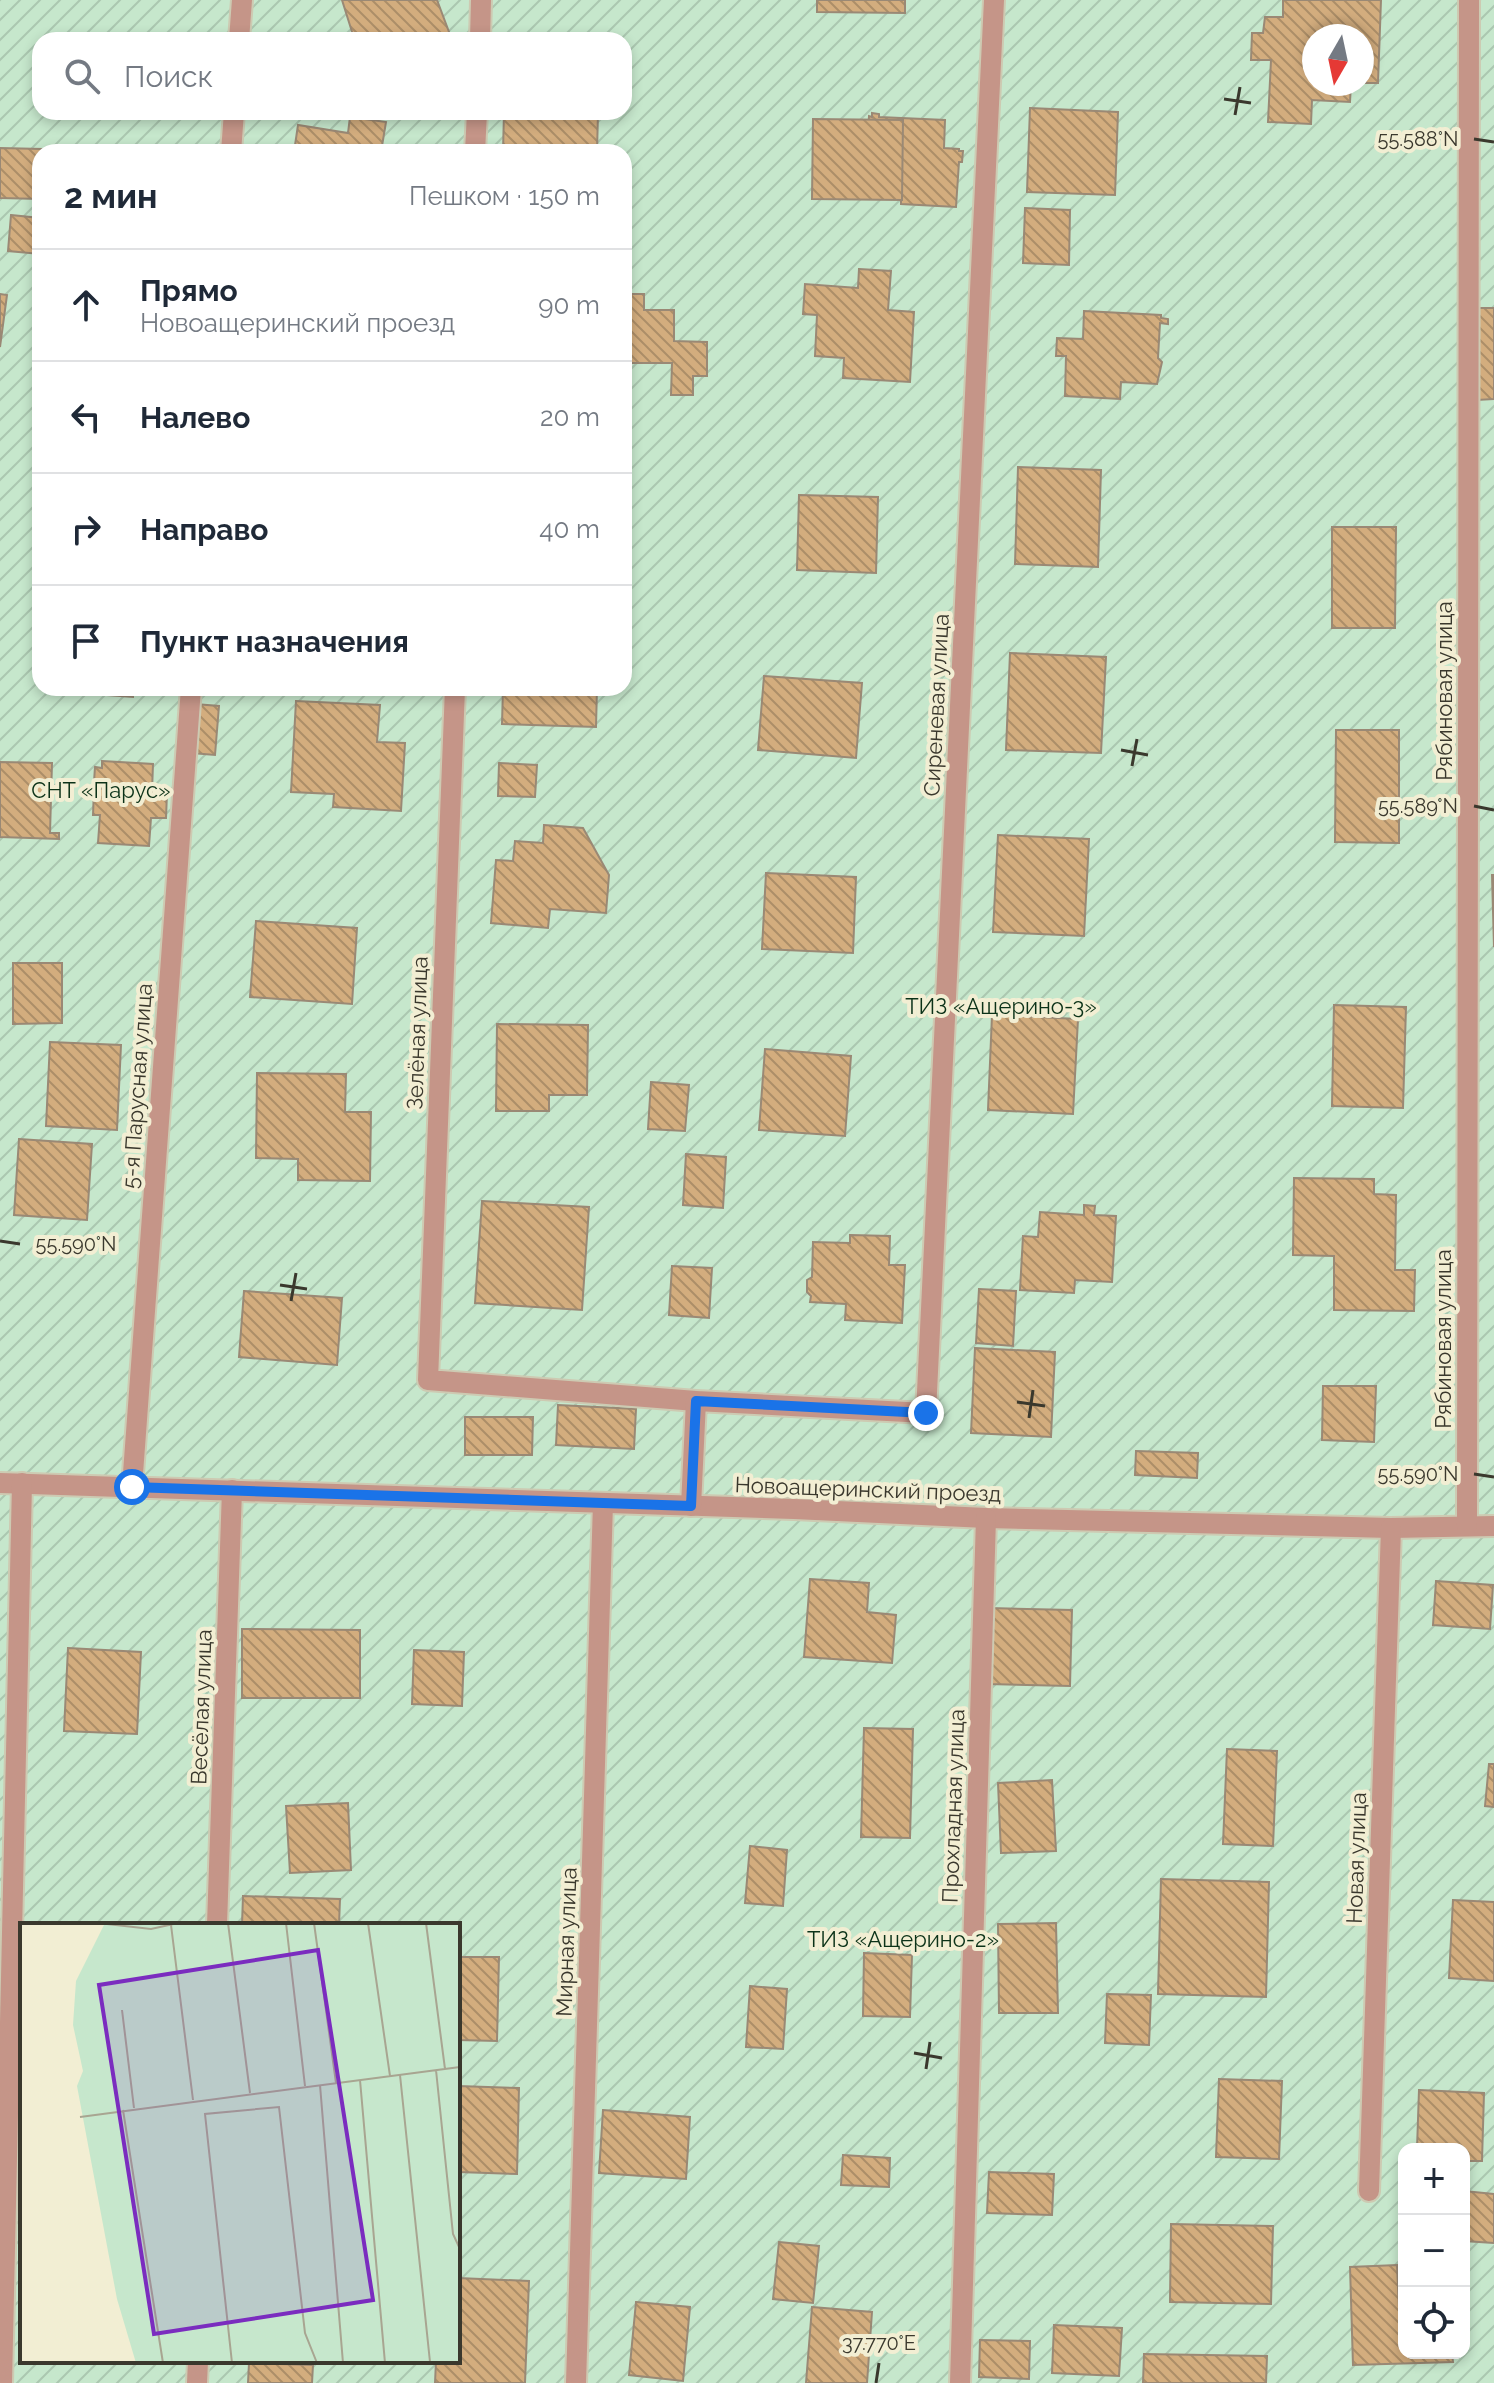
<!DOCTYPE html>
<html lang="ru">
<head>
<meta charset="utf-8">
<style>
  :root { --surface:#fff; --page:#f6f6f7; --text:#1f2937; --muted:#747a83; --line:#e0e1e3 }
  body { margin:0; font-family:Raleway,sans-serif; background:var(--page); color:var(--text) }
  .controls { position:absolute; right:24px; bottom:24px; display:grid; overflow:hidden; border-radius:16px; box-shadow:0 4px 12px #0003 }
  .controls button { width:72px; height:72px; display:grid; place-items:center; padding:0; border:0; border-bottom:2px solid var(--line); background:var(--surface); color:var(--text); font:40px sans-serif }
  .compass { position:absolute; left:1302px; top:24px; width:72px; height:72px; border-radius:50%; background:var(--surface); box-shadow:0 4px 12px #0003; rotate:189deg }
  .stop { position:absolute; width:24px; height:24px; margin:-18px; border:6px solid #1a73e8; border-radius:50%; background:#fff }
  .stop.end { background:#1a73e8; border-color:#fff; box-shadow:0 2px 8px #0008 }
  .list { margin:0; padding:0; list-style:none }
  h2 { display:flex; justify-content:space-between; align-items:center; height:104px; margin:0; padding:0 32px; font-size:34px }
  h2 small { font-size:26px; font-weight:400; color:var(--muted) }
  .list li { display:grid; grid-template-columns:52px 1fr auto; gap:24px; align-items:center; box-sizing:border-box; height:112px; padding:0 32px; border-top:2px solid var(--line) }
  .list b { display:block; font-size:30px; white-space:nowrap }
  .list p { margin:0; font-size:26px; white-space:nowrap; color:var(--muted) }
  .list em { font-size:26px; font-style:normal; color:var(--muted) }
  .icon { flex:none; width:44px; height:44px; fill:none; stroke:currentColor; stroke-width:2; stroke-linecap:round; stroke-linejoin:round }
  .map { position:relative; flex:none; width:1494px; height:2383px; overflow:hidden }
  .search { position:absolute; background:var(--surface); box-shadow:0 4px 12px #0003; left:32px; top:32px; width:600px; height:88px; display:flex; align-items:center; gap:20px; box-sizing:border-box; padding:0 28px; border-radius:24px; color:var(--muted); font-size:30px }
  .panel { position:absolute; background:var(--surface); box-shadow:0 4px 12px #0003; left:32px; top:144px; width:600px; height:552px; border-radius:24px }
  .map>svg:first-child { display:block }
  .garden { fill:url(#garden-furrows); fill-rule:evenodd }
  .building { fill:url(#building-back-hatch); stroke:#9a8975; stroke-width:2 }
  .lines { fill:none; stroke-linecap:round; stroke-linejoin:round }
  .minor-casing { stroke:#cdcab2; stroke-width:24 }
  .minor { stroke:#c59588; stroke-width:20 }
  .route { stroke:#1a73e8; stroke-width:10 }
  .ticks { fill:none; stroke:#3a382d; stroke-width:3 }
  .labels { text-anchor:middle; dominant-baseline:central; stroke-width:8; stroke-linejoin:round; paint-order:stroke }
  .street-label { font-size:22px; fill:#3a382d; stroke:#f2eed3 }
  .park-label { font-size:22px; fill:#0b3218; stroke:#f2eed3 }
  .inset-road { fill:none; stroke:#a8a591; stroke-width:2 }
  .view { fill:#7b2cbf; fill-opacity:0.15; stroke:#7b2cbf; stroke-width:4 }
  .inset-edge { fill:none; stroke:#3a382d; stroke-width:4 }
  .ticks-label { font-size:20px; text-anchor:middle; fill:#3a382d; stroke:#f2eed3; stroke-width:8; stroke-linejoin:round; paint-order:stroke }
</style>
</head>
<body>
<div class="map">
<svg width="1494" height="2383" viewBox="0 0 1494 2383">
  <defs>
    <pattern id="garden-furrows" width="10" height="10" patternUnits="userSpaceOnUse" patternTransform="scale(2)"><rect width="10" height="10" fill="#c6e7cc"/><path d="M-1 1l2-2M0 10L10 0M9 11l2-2" fill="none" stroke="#abc7b0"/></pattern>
    <pattern id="building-back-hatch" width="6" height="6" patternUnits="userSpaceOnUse" patternTransform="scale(2)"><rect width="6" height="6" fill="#d3ad7e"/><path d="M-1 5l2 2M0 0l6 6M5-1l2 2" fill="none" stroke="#ac8e68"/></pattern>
  </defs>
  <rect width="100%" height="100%" fill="#f2eed3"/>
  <!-- garden -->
  <path class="garden" d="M0 0H1494V2383H0ZM1314 36H1362V84H1314ZM40 40H624V112H40ZM40 152H624V688H40ZM22 1925H458V2361H22ZM1404 2149H1464V2353H1404Z"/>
  <!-- building -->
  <g class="building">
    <polygon points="342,0 437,0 452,40 350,40 353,35"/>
    <polygon points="817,0 905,0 905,13 817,12"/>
    <polygon points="1283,0 1381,0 1378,83 1362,83 1362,36 1314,36 1314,84 1351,84 1350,102 1312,100 1311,124 1268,122 1271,60 1251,60 1252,33 1263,33 1265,17 1283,17"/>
    <polygon points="1030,108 1118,112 1115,195 1027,192"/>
    <polygon points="504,112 598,113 597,152 503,152"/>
    <polygon points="872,113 879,114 879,117 945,120 944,148 959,149 959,151 963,151 962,162 959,162 956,207 901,204 901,188 865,186 865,181 861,176 861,164 866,160 869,116 872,117"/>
    <polygon points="350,117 386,122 381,152 294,152 298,125 348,133"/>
    <polygon points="813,119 903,120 902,200 812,199"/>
    <polygon points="0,148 42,149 40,199 0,198"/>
    <polygon points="1025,208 1070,210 1069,265 1023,263"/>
    <polygon points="11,215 40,218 40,254 8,251"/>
    <polygon points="859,269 891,271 888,310 914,312 910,382 843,378 844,358 815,356 817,315 803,314 805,284 858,288"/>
    <polygon points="0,294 7,295 0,347"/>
    <polygon points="624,294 644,294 644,310 674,310 674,341 707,342 707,376 693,376 693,395 671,395 672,363 624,363"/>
    <polygon points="1474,308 1494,308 1494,399 1477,400"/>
    <polygon points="1084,311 1161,315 1161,318 1168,319 1168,324 1160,323 1158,358 1162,362 1157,384 1121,382 1120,399 1065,396 1066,356 1056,356 1057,338 1083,339"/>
    <polygon points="1018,467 1101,470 1098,567 1015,564"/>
    <polygon points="799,495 878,497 876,573 797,570"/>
    <polygon points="1332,527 1396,527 1395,628 1332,628"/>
    <polygon points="1010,653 1106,657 1101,753 1006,750"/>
    <polygon points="764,676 862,683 856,758 758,750"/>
    <polygon points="66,688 133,688 133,697 66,692"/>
    <polygon points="503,688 597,688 596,727 502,724"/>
    <polygon points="296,701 380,705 377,742 405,743 401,811 333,807 334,794 291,792"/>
    <polygon points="195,704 219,706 215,755 192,753"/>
    <polygon points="1336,730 1399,730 1399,843 1335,842"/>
    <polygon points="102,761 153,764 152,792 167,793 166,818 151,818 149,846 98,843 100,815 93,815 94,789 101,789 102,782 94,782 95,767 102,768"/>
    <polygon points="0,762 52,763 50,833 59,833 59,839 0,837"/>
    <polygon points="499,763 537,765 535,797 498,796"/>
    <polygon points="544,825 583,828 609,875 606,913 550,909 548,928 491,923 496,860 513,861 515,841 543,843"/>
    <polygon points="998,835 1089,839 1084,936 993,932"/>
    <polygon points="766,873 856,877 853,953 762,949"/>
    <polygon points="1492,875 1494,875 1494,947"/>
    <polygon points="256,921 357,928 352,1004 250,997"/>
    <polygon points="13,963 62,963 62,1023 13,1024"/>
    <polygon points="1334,1005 1406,1007 1403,1108 1332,1106"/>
    <polygon points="992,1015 1078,1019 1073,1114 988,1110"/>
    <polygon points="497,1024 588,1025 587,1095 549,1095 549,1111 496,1111"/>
    <polygon points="50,1042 121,1045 117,1130 46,1126"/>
    <polygon points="765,1049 851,1056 845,1136 759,1130"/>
    <polygon points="257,1073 346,1074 345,1112 371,1112 370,1181 298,1180 298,1159 256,1158"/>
    <polygon points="651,1082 689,1085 685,1131 648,1129"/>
    <polygon points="19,1139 92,1144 87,1220 14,1215"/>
    <polygon points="686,1154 726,1157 723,1208 683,1205"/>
    <polygon points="1294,1178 1374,1179 1374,1194 1396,1195 1395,1270 1415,1270 1414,1311 1334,1310 1334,1256 1293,1255"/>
    <polygon points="482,1201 589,1207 582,1310 475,1303"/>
    <polygon points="1084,1205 1095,1206 1094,1215 1116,1216 1112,1282 1075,1280 1074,1293 1020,1290 1023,1236 1038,1237 1040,1212 1084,1215"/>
    <polygon points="850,1235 890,1236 889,1265 905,1265 902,1323 845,1320 846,1304 810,1302 811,1296 807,1292 807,1280 812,1277 813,1242 850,1243"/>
    <polygon points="672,1266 712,1268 709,1318 669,1315"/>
    <polygon points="979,1289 1016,1291 1013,1346 976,1343"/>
    <polygon points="244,1291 342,1298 337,1365 239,1357"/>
    <polygon points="975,1348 1055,1352 1051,1437 971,1433"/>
    <polygon points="1323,1386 1376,1386 1374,1442 1322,1440"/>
    <polygon points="558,1405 636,1409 634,1449 556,1445"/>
    <polygon points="465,1417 533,1417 532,1455 465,1455"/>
    <polygon points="1136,1451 1198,1453 1197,1478 1135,1475"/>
    <polygon points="810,1579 869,1583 867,1612 896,1615 892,1663 804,1657"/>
    <polygon points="1436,1581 1493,1585 1490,1629 1433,1625"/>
    <polygon points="989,1608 1072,1610 1070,1686 988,1684"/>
    <polygon points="242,1629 360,1630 360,1698 242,1698"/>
    <polygon points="68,1648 141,1652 137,1734 64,1731"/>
    <polygon points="414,1650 464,1652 462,1706 412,1704"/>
    <polygon points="864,1728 913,1729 910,1838 861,1837"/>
    <polygon points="1227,1749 1277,1751 1273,1846 1223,1844"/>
    <polygon points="1489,1764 1494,1764 1494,1807 1485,1806"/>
    <polygon points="1052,1780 1056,1851 1001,1853 998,1783"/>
    <polygon points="348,1803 351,1870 290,1873 286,1806"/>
    <polygon points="750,1846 787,1850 783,1906 745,1903"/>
    <polygon points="1161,1879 1269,1882 1266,1997 1158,1994"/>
    <polygon points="243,1896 340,1899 339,1925 242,1925"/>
    <polygon points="1453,1900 1494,1902 1494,1981 1449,1978"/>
    <polygon points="1056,1923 1058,2013 999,2013 998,1924"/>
    <polygon points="864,1953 912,1955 910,2017 863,2016"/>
    <polygon points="458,1957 499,1957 497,2041 458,2040"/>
    <polygon points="750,1986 787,1989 783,2049 746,2047"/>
    <polygon points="1107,1994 1151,1995 1149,2045 1105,2043"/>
    <polygon points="1219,2079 1282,2081 1279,2159 1216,2157"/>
    <polygon points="458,2086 519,2088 517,2174 458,2172"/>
    <polygon points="1419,2090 1484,2093 1482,2161 1464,2161 1464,2149 1417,2149"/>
    <polygon points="603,2110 690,2117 686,2179 599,2173"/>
    <polygon points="843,2155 890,2158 889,2187 841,2185"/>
    <polygon points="989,2172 1054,2174 1052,2215 987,2213"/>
    <polygon points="1464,2191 1494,2194 1494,2243 1464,2241"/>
    <polygon points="1171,2224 1273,2226 1271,2304 1170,2302"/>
    <polygon points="779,2242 819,2246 813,2303 773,2299"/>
    <polygon points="1397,2265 1399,2308 1404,2308 1404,2353 1452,2353 1453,2362 1353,2365 1350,2267"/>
    <polygon points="458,2278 529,2281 525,2383 435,2383 436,2361 458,2361"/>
    <polygon points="636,2302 690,2307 683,2381 629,2375"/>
    <polygon points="812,2307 872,2312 867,2383 806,2383"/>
    <polygon points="1054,2325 1122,2328 1119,2376 1052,2373"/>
    <polygon points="980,2340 1030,2341 1029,2379 979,2377"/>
    <polygon points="1144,2354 1267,2356 1266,2383 1143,2383"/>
    <polygon points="249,2363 313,2365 312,2383 248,2383"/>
  </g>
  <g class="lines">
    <defs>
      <g id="minor">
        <polyline points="239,40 242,0"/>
        <polyline points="480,40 481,0"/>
        <polyline points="231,152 234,112"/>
        <polyline points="475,152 477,112"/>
        <polyline points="455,688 428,1380 696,1401 926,1413 994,0"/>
        <polyline points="0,1483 794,1509 986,1518 1391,1528 1494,1526"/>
        <polyline points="132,1487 191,688"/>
        <polyline points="691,1506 696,1401"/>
        <polyline points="1467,1526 1469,0"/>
        <polyline points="217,1925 232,1490"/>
        <polyline points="1369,2191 1391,1528"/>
        <polyline points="2,2383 22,1483"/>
        <polyline points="197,2383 198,2361"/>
        <polyline points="576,2383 603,1503"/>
        <polyline points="960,2383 986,1518"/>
      </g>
    </defs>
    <!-- minor casing -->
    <use href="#minor" class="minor-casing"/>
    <!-- minor -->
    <use href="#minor" class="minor"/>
  </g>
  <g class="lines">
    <!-- route -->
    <polyline class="route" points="132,1487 691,1506 696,1401 926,1413"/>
  </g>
  <!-- ticks -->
  <path class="ticks" d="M1224 99 1251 103M1235 115 1240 87M1474 139 1494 142M1121 750 1148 755M1132 766 1137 739M1474 806 1494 810M0 1241 20 1244M280 1285 307 1289M291 1301 296 1273M1017 1402 1045 1406M1029 1418 1033 1390M1474 1474 1494 1477M914 2053 942 2058M926 2069 930 2042M876 2383 879 2363"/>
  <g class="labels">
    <!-- street labels -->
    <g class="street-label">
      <text transform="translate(1444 691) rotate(-90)">Рябиновая улица</text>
      <text transform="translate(936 705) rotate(-87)">Сиреневая улица</text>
      <text transform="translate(417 1033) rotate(-88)">Зелёная улица</text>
      <text transform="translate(137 1086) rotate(-86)">5-я Парусная улица</text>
      <text transform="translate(1443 1339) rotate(-90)">Рябиновая улица</text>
      <text transform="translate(868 1489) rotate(2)">Новоащеринский проезд</text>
      <text transform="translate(201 1707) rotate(-88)">Весёлая улица</text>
      <text transform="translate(953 1806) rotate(-88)">Прохладная улица</text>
      <text transform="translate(1356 1858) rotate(-88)">Новая улица</text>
      <text transform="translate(566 1942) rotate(-88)">Мирная улица</text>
    </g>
    <!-- park labels -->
    <g class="park-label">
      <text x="101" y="790">СНТ «Парус»</text>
      <text x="1001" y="1006">ТИЗ «Ащерино-3»</text>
      <text x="903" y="1939">ТИЗ «Ащерино-2»</text>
    </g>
  </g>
  <!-- overview -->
  <g transform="translate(20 1923)">
    <rect width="440" height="440" fill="#f2eed3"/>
    <path d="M85 0H440V440H116L97 376 57 163 63 148 53 102 56 58Z" fill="#c6e7cc"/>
    <path class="inset-road" d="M78 0 131 6 158 0M208 0 230 170M266 0 285 163M294 0 316 160M348 0 370 153M406 0 425 146M151 2 173 177M102 87 114 185M416 147 433 311 440 326M380 152 410 439M340 157 365 440M300 162 323 440M103 187 143 440M60 194 440 144M212 440 185 191 259 184 285 410 297 440"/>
    <path class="view" d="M298 27 353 377 134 411 79 62Z"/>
    <rect width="440" height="440" class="inset-edge"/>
  </g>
  <g class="ticks-label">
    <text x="1418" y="146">55.588°N</text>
    <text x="1418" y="813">55.589°N</text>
    <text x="76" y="1251">55.590°N</text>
    <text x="1418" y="1481">55.590°N</text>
    <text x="879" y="2350">37.770°E</text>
  </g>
</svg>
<div class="controls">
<button>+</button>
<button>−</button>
<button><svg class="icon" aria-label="locate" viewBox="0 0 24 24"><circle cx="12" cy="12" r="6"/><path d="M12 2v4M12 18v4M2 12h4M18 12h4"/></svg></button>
</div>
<svg class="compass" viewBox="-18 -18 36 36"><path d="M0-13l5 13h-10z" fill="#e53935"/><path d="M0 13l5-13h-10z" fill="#747a83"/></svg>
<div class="stop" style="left:132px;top:1487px"></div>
<div class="stop end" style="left:926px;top:1413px"></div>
<div class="search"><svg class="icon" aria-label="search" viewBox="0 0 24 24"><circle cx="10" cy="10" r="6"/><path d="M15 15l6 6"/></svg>Поиск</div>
<section class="panel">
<h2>2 мин<small>Пешком · 150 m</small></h2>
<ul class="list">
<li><svg class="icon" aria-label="ahead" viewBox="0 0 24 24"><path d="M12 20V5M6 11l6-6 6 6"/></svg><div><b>Прямо</b><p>Новоащеринский проезд</p></div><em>90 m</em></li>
<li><svg class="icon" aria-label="left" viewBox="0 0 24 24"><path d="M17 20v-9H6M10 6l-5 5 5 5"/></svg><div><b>Налево</b></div><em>20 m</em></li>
<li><svg class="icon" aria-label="right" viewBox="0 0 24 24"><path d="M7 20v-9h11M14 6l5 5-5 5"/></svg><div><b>Направо</b></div><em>40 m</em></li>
<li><svg class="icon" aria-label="arrive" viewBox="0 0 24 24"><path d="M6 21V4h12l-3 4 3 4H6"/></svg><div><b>Пункт назначения</b></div></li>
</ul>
</section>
</div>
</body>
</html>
